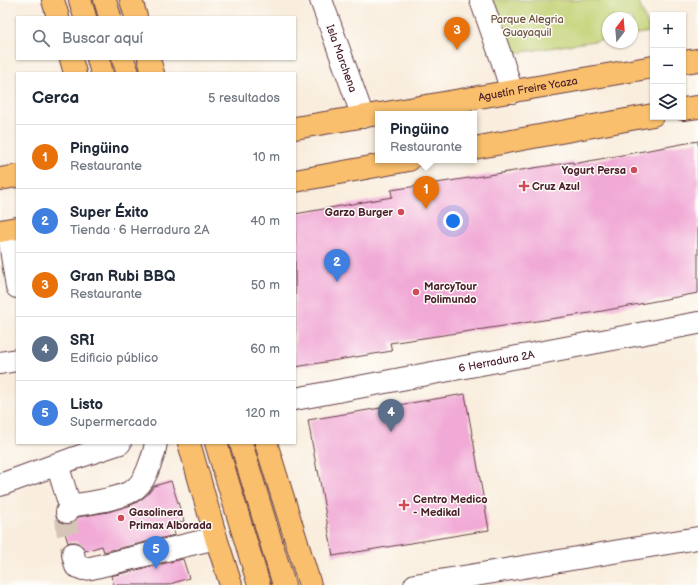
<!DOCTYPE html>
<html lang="es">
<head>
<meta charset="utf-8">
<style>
  :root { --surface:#fff; --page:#f2f2f3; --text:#1f2937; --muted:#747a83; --line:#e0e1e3; --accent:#d1495b }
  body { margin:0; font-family:"Balsamiq Sans",sans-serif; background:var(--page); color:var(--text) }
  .controls { position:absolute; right:12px; top:12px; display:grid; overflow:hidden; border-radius:0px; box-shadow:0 1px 3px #0004 }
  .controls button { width:36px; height:36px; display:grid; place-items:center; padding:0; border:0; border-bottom:1px solid var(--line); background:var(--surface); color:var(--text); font:20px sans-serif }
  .compass { position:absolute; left:602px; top:12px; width:36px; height:36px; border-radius:50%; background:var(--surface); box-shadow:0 1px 3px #0004; rotate:16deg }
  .you { position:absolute; left:453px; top:221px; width:14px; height:14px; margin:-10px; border:3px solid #fff; border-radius:50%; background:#1a73e8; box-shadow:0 0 0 6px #1a73e833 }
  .badge { display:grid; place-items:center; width:26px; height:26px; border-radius:50%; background:var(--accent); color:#fff; font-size:13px; font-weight:700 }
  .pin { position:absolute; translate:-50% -33px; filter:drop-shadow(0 1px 2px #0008) }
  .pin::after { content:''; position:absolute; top:21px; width:14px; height:12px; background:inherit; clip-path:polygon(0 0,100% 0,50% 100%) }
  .popup { position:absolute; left:375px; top:111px; width:102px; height:52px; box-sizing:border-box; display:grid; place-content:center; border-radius:0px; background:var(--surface); filter:drop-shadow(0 1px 3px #0005); font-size:13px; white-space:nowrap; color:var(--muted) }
  .popup b { font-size:15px; color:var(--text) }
  .popup::after { content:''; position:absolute; left:50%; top:100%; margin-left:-8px; border:8px solid transparent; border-top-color:var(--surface) }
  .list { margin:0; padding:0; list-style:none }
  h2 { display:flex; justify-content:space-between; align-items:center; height:52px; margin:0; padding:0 16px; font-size:17px }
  h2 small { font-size:13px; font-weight:400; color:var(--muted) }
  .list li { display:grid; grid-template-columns:26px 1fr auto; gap:12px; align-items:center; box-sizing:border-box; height:64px; padding:0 16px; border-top:1px solid var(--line) }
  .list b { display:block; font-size:15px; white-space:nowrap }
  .list p { margin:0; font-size:13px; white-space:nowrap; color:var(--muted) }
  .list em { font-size:13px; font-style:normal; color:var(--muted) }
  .icon { flex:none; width:22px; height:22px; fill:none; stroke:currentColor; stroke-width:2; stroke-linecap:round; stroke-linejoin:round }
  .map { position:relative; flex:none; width:698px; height:585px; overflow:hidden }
  .search { position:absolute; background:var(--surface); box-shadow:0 1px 3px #0004; left:16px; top:16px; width:280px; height:44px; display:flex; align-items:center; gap:10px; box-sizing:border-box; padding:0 14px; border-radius:0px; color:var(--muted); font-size:15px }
  .panel { position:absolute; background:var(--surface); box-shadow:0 1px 3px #0004; left:16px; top:72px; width:280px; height:372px; border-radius:0px }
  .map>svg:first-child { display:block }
  .green { fill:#c3d173; stroke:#86784f }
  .building { fill:#f1a9d6 }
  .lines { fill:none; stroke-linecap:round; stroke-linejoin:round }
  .minor-tunnel { stroke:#d6c4b9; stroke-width:22; stroke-dasharray:22 11; stroke-linecap:butt }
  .minor-casing { stroke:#643e46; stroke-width:24 }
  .major-casing { stroke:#643e46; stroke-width:24 }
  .minor { stroke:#fff; stroke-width:22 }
  .major { stroke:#f9bf6d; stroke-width:22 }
  .poi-dot { fill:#d1495b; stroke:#fdfcf7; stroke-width:1.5 }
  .labels { text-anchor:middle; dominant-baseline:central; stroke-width:3; stroke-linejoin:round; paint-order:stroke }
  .park-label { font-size:11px; fill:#6e5441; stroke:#fdfcf7 }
  .street-label { font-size:11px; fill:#4a1f2b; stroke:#fdfcf7 }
  .poi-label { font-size:11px; font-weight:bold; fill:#4a1f2b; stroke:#fdfcf7; text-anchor:start }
</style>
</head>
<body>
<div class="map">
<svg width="698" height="585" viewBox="0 0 698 585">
  <rect width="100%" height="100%" fill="#fdfcf7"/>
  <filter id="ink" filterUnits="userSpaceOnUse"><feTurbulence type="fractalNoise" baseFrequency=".025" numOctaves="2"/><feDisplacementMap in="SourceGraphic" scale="8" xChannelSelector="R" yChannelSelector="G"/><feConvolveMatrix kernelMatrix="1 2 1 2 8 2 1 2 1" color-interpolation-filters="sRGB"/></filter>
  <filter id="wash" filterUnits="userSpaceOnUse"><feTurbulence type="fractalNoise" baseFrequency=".012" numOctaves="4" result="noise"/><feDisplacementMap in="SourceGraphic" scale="16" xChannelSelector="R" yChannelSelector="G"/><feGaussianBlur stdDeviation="0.9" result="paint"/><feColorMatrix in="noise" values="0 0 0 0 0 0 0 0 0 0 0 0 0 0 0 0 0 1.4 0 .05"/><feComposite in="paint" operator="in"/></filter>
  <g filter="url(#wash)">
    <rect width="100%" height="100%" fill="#f9eddd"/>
    <!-- green -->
    <polygon class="green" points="491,0 638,0 650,32 632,35 632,18 608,18 608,39 510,54"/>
    <g id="blocks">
      <!-- building -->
      <g class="building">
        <polygon points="698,141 698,293 597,312 390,343 392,351 295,367 295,214 392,197 391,190 573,162 573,164"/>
        <polygon points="465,394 489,530 333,556 318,470 317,471 308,420"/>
        <polygon points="171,481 184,521 172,525 175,535 104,552 102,546 85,551 82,546 77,542 70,542 68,543 62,523 68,524 74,522 78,517 108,512 128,506 136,503 143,498 148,494 154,486"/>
        <polygon points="183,559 189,578 167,585 114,585 111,576"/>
      </g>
    </g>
  </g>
  <g filter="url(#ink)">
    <use href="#blocks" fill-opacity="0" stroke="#643e46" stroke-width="1"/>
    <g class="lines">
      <!-- minor-tunnel -->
      <path class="minor-tunnel" d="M67 512C65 527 69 540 73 554"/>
      <defs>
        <g id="minor">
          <path id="s1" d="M321 0 363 117"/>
          <polyline points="481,0 502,60 512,92"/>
          <polyline points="8,230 17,287"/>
          <polyline points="0,363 17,360"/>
          <path id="s2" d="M295 399 698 323"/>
          <polyline points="57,464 70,506 67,512"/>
          <polyline points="0,485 72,459 120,443"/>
          <path d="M70 506C87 503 124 499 136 488 143 482 147 473 150 464 153 457 155 450 156 443"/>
          <polyline points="73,554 76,566 83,569 91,568 216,538"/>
          <polyline points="415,585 698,538"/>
        </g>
        <g id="major">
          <polyline points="53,0 58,17"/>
          <polyline points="80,0 85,17"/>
          <polyline points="105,0 110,17"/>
          <polyline points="131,0 136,17"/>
          <polyline points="71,59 75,73"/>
          <polyline points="98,59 102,73"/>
          <polyline points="123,59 128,73"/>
          <polyline points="149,59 153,73"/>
          <polyline points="683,62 698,60"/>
          <polyline points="683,109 698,107"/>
          <path id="s3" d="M380 114 653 67"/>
          <polyline points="295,128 378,114"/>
          <polyline points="474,148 653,115"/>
          <polyline points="0,179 17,176"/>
          <polyline points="295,181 409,160"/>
          <polyline points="0,231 17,228"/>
          <polyline points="189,443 216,538 231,585"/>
          <polyline points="216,443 259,585"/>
          <polyline points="241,443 284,585"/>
          <polyline points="266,443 310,585"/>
        </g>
      </defs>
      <!-- minor casing -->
      <use href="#minor" class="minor-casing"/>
      <!-- major casing -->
      <use href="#major" class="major-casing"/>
      <!-- minor -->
      <use href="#minor" class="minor"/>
      <!-- major -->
      <use href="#major" class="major"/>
    </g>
  </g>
  <!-- markers -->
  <g class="poi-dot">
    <circle cx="634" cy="170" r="4"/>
    <path d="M522 180h4v4h4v4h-4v4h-4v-4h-4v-4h4z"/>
    <circle cx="401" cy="212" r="4"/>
    <circle cx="416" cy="292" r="4"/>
    <path d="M402 499h4v4h4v4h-4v4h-4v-4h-4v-4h4z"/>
    <circle cx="121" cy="518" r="4"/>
  </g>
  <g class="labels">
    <!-- park labels -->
    <g class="park-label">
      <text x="527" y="19">Parque Alegria<tspan x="527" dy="13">Guayaquil</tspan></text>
    </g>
    <!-- street labels -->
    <g class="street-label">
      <text stroke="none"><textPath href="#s1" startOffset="62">Isla Marchena</textPath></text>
      <text stroke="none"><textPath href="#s3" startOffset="150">Agustín Freire Ycaza</textPath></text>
      <text stroke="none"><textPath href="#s2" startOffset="205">6 Herradura 2A</textPath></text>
    </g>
    <!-- poi labels -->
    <g class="poi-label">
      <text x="626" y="170" text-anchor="end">Yogurt Persa</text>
      <text x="532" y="186">Cruz Azul</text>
      <text x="393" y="212" text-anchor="end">Garzo Burger</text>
      <text x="424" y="286">MarcyTour<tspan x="424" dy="13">Polimundo</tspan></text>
      <text x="413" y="499">Centro Medico<tspan x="413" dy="13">- Medikal</tspan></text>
      <text x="129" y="512">Gasolinera<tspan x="129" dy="13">Primax Alborada</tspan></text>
    </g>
  </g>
</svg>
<div class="controls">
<button>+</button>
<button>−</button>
<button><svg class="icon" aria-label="layers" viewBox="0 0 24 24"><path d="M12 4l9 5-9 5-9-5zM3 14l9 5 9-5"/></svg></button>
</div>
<svg class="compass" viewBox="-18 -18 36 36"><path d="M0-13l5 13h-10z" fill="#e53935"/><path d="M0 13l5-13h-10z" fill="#747a83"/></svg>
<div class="you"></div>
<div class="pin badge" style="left:426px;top:209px;background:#e8710a">1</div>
<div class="popup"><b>Pingüino</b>Restaurante</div>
<div class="pin badge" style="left:337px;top:282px;background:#3f7fe0">2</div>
<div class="pin badge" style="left:457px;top:50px;background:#e8710a">3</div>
<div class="pin badge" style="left:391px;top:432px;background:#5c6f8a">4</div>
<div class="pin badge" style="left:156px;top:569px;background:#3f7fe0">5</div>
<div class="search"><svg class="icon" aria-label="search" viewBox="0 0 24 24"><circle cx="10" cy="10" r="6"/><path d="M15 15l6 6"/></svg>Buscar aquí</div>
<section class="panel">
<h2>Cerca<small>5 resultados</small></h2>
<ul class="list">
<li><span class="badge" style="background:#e8710a">1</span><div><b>Pingüino</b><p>Restaurante</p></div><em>10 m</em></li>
<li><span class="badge" style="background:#3f7fe0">2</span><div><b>Super Éxito</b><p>Tienda · 6 Herradura 2A</p></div><em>40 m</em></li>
<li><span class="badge" style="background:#e8710a">3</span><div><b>Gran Rubi BBQ</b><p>Restaurante</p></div><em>50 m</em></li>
<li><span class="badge" style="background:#5c6f8a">4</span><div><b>SRI</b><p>Edificio público</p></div><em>60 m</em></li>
<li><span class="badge" style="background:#3f7fe0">5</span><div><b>Listo</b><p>Supermercado</p></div><em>120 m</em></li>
</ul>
</section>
</div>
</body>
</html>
